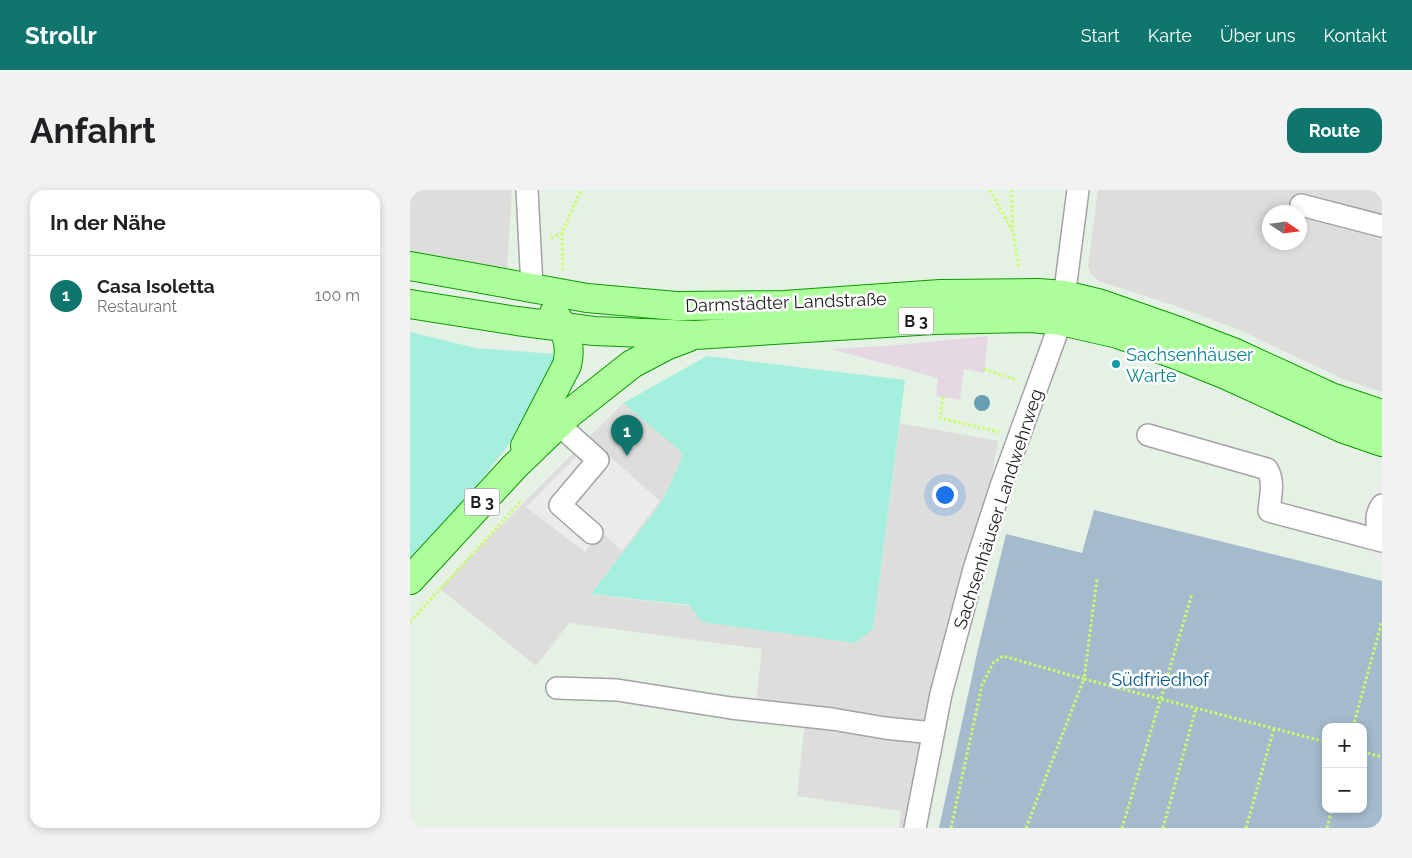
<!DOCTYPE html>
<html lang="de">
<head>
<meta charset="utf-8">
<style>
  :root { --surface:#fff; --page:#f2f2f2; --text:#202124; --muted:#757577; --line:#e0e0e0; --accent:#0f766e }
  body { margin:0; font-family:Raleway,sans-serif; background:var(--page); color:var(--text) }
  .controls { position:absolute; right:15px; bottom:15px; display:grid; overflow:hidden; border-radius:10px; box-shadow:0 2px 8px #0003 }
  .controls button { width:45px; height:45px; display:grid; place-items:center; padding:0; border:0; border-bottom:1px solid var(--line); background:var(--surface); color:var(--text); font:25px sans-serif }
  .compass { position:absolute; left:852px; top:15px; width:45px; height:45px; border-radius:50%; background:var(--surface); box-shadow:0 2px 8px #0003; rotate:103deg }
  .you { position:absolute; left:534px; top:304px; width:18px; height:18px; margin:-12px; border:4px solid #fff; border-radius:50%; background:#1a73e8; box-shadow:0 0 0 8px #1a73e833 }
  .badge { display:grid; place-items:center; width:32px; height:32px; border-radius:50%; background:var(--accent); color:#fff; font-size:16px; font-weight:700 }
  .pin { position:absolute; translate:-50% -41px; filter:drop-shadow(0 1px 2px #0008) }
  .pin::after { content:''; position:absolute; top:26px; width:18px; height:15px; background:inherit; clip-path:polygon(0 0,100% 0,50% 100%) }
  .list { margin:0; padding:0; list-style:none }
  h2 { display:flex; justify-content:space-between; align-items:center; height:65px; margin:0; padding:0 20px; font-size:21px }
  h2 small { font-size:16px; font-weight:400; color:var(--muted) }
  .list li { display:grid; grid-template-columns:32px 1fr auto; gap:15px; align-items:center; box-sizing:border-box; height:80px; padding:0 20px; border-top:1px solid var(--line) }
  .list b { display:block; font-size:19px; white-space:nowrap }
  .list p { margin:0; font-size:16px; white-space:nowrap; color:var(--muted) }
  .list em { font-size:16px; font-style:normal; color:var(--muted) }
  .map { position:relative; flex:none; width:972px; height:638px; overflow:hidden; border-radius:15px }
  header { display:flex; align-items:center; gap:30px; box-sizing:border-box; height:70px; padding:0 25px; background:var(--accent); color:#fff }
  header strong { font-size:24px }
  nav { display:flex; gap:28px; margin-inline-start:auto; font-size:18px }
  .intro { display:flex; align-items:center; justify-content:space-between; box-sizing:border-box; height:120px; padding:0 30px }
  h1 { margin:0; font-size:35px }
  .button { padding:12px 22px; border-radius:15px; background:var(--accent); color:#fff; font-size:18px; font-weight:700 }
  main { display:flex; gap:30px; padding:0 30px }
  aside { flex:1; background:var(--surface); border-radius:15px; box-shadow:0 2px 8px #0003 }
  .map>svg:first-child { display:block }
  .residential { fill:#dddddc; fill-rule:evenodd }
  .grass { fill:#a5efde }
  .cemetery { fill:#a3bbcc; fill-rule:evenodd }
  .parking { fill:#ebebeb }
  .plaza { fill:#e6d8e3 }
  .lines { fill:none; stroke-linecap:round; stroke-linejoin:round }
  .minor-casing { stroke:#a3a3a3; stroke-width:24 }
  .major-casing { stroke:#0b9a00; stroke-width:30 }
  .path { stroke:#c8ff67; stroke-width:3; stroke-dasharray:2.5 2.5; stroke-linecap:butt }
  .minor { stroke:#fff; stroke-width:21 }
  .major { stroke:#acff9b; stroke-width:28 }
  .tree { fill:#689eb1 }
  .culture-dot { fill:#0f9aa8; stroke:#fff; stroke-width:2 }
  .labels { text-anchor:middle; dominant-baseline:central; stroke-width:5; stroke-linejoin:round; paint-order:stroke }
  .shield { fill:#fff; stroke:#626262; stroke-width:1 }
  .shield-label { font-size:16px; font-weight:bold; fill:#1f1f1f }
  .street-label { font-size:18px; fill:#1f1f1f; stroke:#fff }
  .culture-label { font-size:18px; fill:#0d838f; stroke:#fff; text-anchor:start }
  .park-label { font-size:18px; fill:#025a88; stroke:#fff }
</style>
</head>
<body>
<header>
<strong>Strollr</strong>
<nav><a>Start</a><a>Karte</a><a>Über uns</a><a>Kontakt</a></nav>
</header>
<div class="intro"><h1>Anfahrt</h1><a class="button">Route</a></div>
<main>
<aside>
<h2>In der Nähe<small></small></h2>
<ul class="list">
<li><span class="badge">1</span><div><b>Casa Isoletta</b><p>Restaurant</p></div><em>100 m</em></li>
</ul>
</aside>
<div class="map">
<svg width="972" height="638" viewBox="0 0 972 638">
  <rect width="100%" height="100%" fill="#e5f1e4"/>
  <!-- residential -->
  <g class="residential">
    <polygon points="0,0 102,0 97,79 0,64"/>
    <path d="M688 0H972V202L933 189 829 140 766 116 689 91 681 84 678 76ZM859 22H889V52H859Z"/>
    <polygon points="213,213 274,263 269,276 251,313 181,404 463,439 490,233 588,251 574,330 588,334 541,505 515,638 489,638 491,621 387,606 396,522 346,513 352,459 159,433 126,476 29,398"/>
  </g>
  <!-- grass -->
  <g class="grass">
    <polygon points="0,142 66,158 146,164 148,183 97,257 32,339 0,376"/>
    <polygon points="297,166 495,190 463,439 445,453 292,432 279,415 181,404 251,313 269,276 273,263 213,213"/>
  </g>
  <!-- cemetery -->
  <path class="cemetery" d="M684 320 972 391V638H529L568 459 596 344 672 363ZM916 537H953V619H916Z"/>
  <!-- parking -->
  <g class="parking">
    <polygon points="182,251 250,311 212,361 190,341 175,362 116,317"/>
    <polygon points="972,294 972,369 968,368 958,359 952,336 953,326 958,312"/>
  </g>
  <!-- plaza -->
  <polygon class="plaza" points="578,146 574,183 554,179 550,210 526,206 528,188 421,159 488,155"/>
  <g class="lines">
    <defs>
      <g id="minor">
        <polyline points="117,0 122,97"/>
        <polyline points="891,15 972,36"/>
        <polyline points="148,234 188,270 150,315 182,343"/>
        <path d="M738 245 857 279C865 291 860 308 859 321L972 351"/>
        <path d="M972 315C964 326 966 337 972 349"/>
        <polyline points="147,498 207,500 321,518 422,529 475,538 523,543"/>
        <polyline points="505,638 531,504 564,379 591,296 651,131 668,0"/>
      </g>
      <g id="major">
        <polyline points="0,76 177,108 266,116 374,115 530,104 628,103 655,105 688,113 771,142 823,162 921,207 972,224"/>
        <polyline points="0,114 107,131 184,141 285,145 524,130 621,128 651,131 708,144 764,164 816,185 934,239 972,252"/>
        <path d="M115 256 157 175C162 155 156 140 144 123"/>
        <polyline points="0,390 104,277 160,223 222,174 256,156 277,148"/>
      </g>
    </defs>
    <!-- minor casing -->
    <use href="#minor" class="minor-casing"/>
    <!-- major casing -->
    <use href="#major" class="major-casing"/>
    <!-- path -->
    <g class="path">
      <polyline points="580,0 603,42 609,79"/>
      <polyline points="601,0 603,39"/>
      <polyline points="152,43 153,80"/>
      <polyline points="141,48 152,43 171,0"/>
      <polyline points="574,179 607,190"/>
      <polyline points="533,207 530,228 589,242"/>
      <polyline points="0,432 112,310"/>
      <polyline points="943,537 972,431"/>
      <polyline points="953,562 972,567"/>
      <polyline points="541,638 572,495 583,473 593,466 674,489 687,389"/>
      <polyline points="616,638 674,489 916,552"/>
      <polyline points="712,638 782,404"/>
      <polyline points="753,638 786,518"/>
      <polyline points="836,638 864,538"/>
      <polyline points="917,638 922,619"/>
    </g>
    <!-- minor -->
    <use href="#minor" class="minor"/>
    <!-- major -->
    <use href="#major" class="major"/>
  </g>
  <!-- trees -->
  <circle class="tree" cx="572" cy="213" r="8"/>
  <!-- markers -->
  <circle class="culture-dot" cx="706" cy="174" r="5"/>
  <g class="labels">
    <!-- shield labels -->
    <g class="shield">
      <rect x="488.5" y="117.5" width="35" height="27" rx="4"/>
      <rect x="54.5" y="298.5" width="35" height="27" rx="4"/>
    </g>
    <g class="shield-label">
      <text x="506" y="131">B 3</text>
      <text x="72" y="312">B 3</text>
    </g>
    <!-- street labels -->
    <g class="street-label">
      <text transform="translate(376 112) rotate(-2)">Darmstädter Landstraße</text>
      <text transform="translate(588 319) rotate(-72)">Sachsenhäuser Landwehrweg</text>
    </g>
    <!-- culture labels -->
    <g class="culture-label">
      <text x="716" y="164">Sachsenhäuser<tspan x="716" dy="21">Warte</tspan></text>
    </g>
    <!-- park labels -->
    <g class="park-label">
      <text x="750" y="489">Südfriedhof</text>
    </g>
  </g>
</svg>
<div class="controls">
<button>+</button>
<button>−</button>
</div>
<svg class="compass" viewBox="-18 -18 36 36"><path d="M0-13l5 13h-10z" fill="#e53935"/><path d="M0 13l5-13h-10z" fill="#757577"/></svg>
<div class="you"></div>
<div class="pin badge" style="left:217px;top:266px">1</div>
</div>
</main>
</body>
</html>
